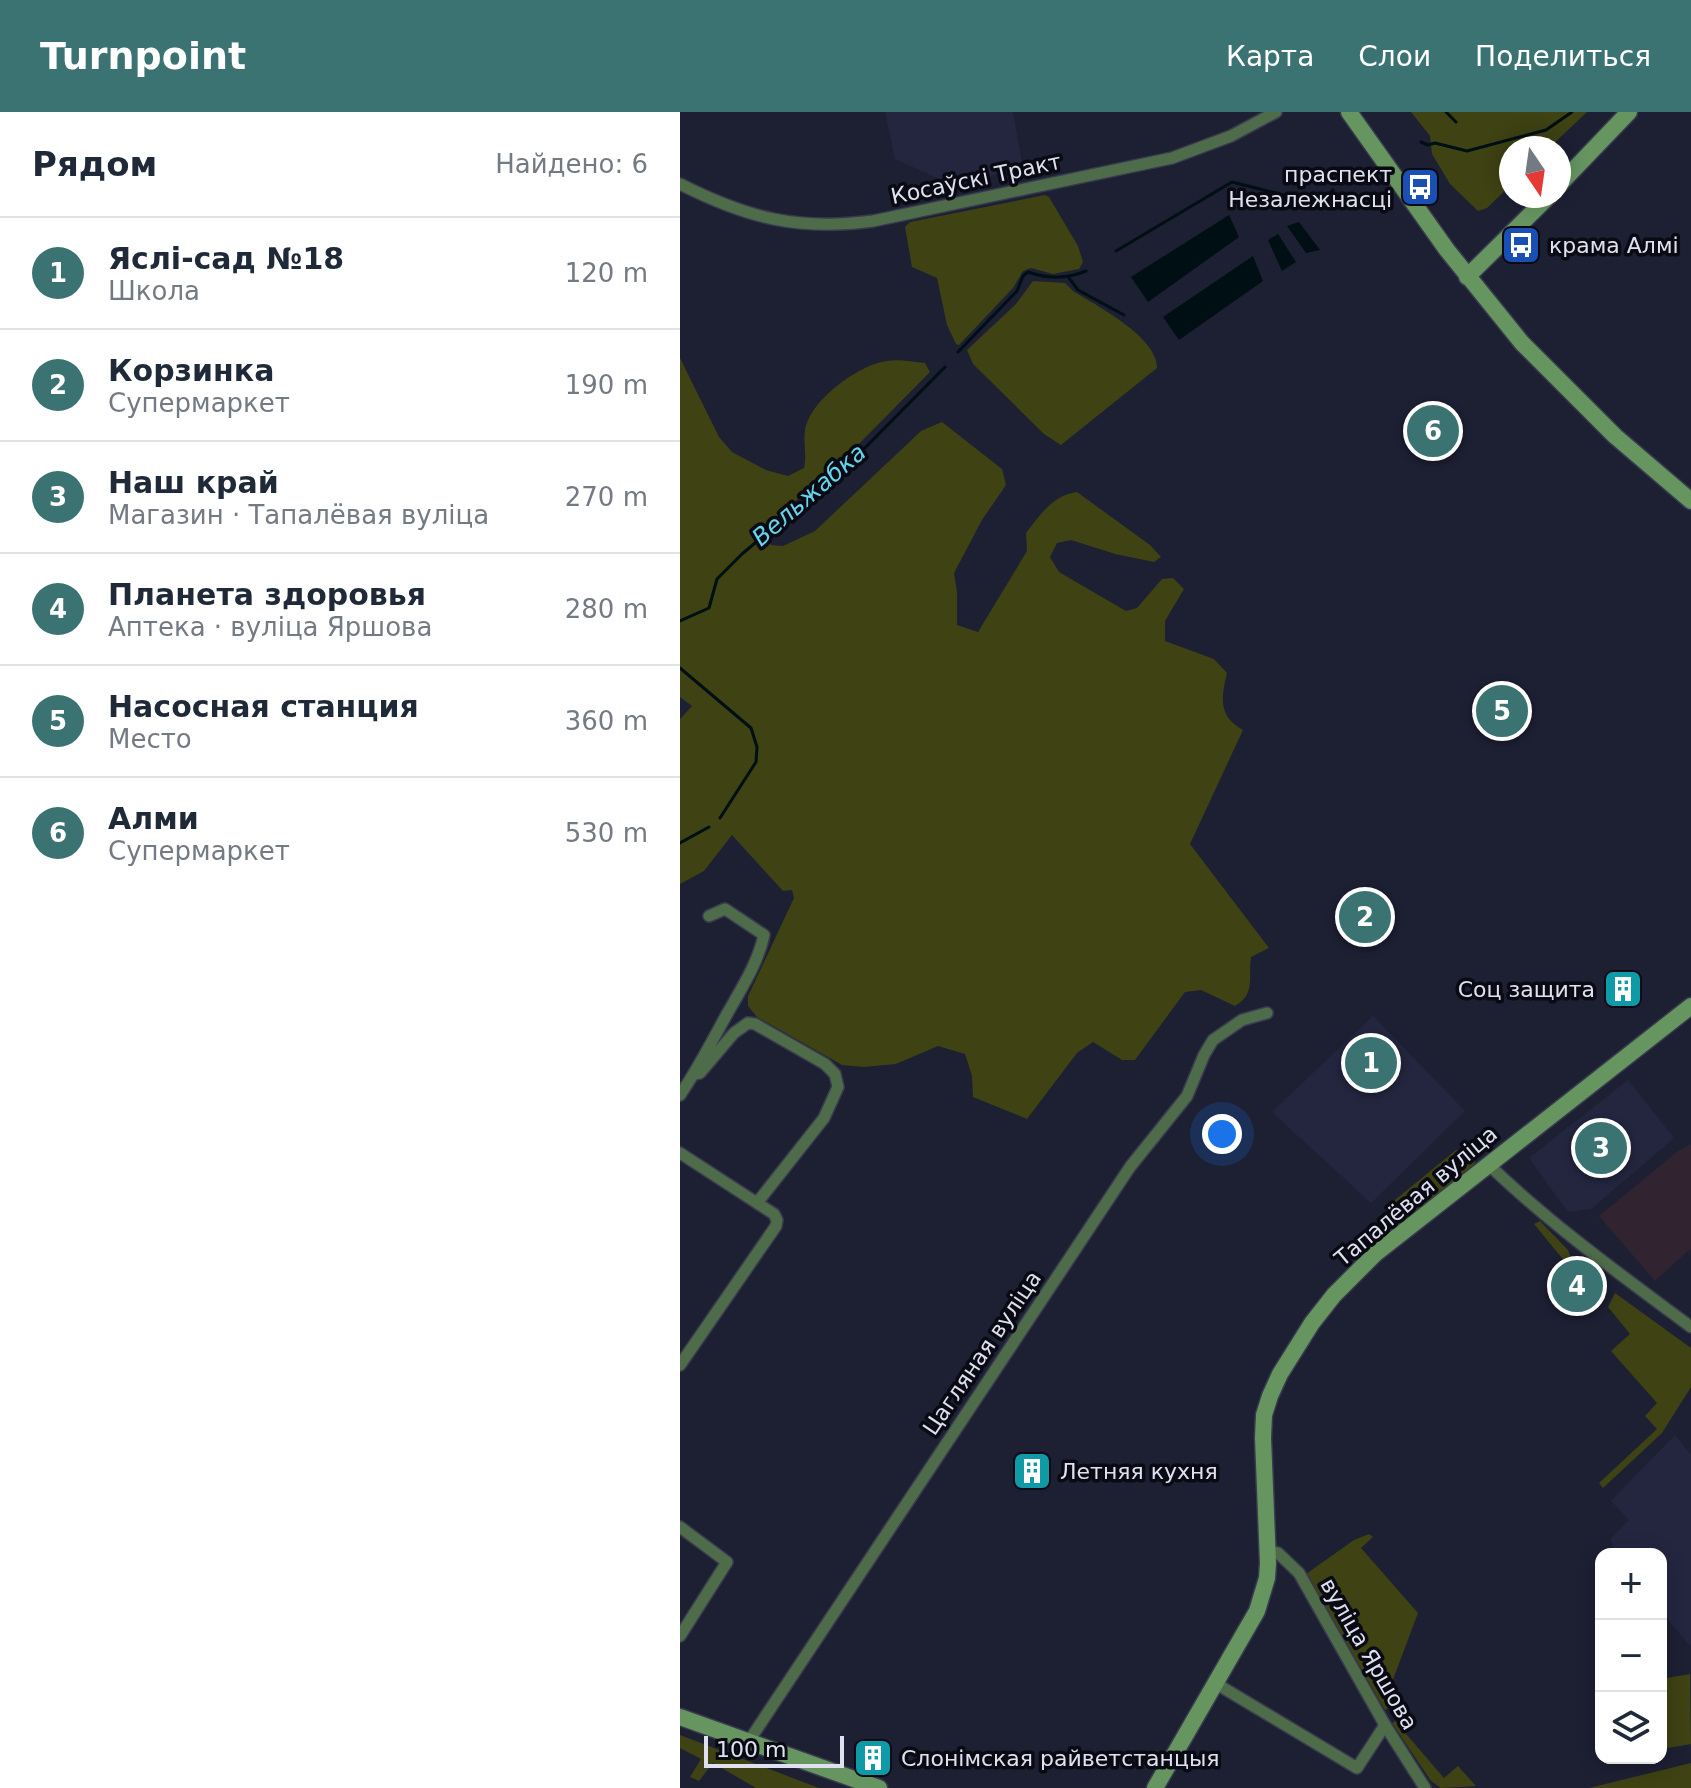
<!DOCTYPE html>
<html lang="ru">
<head>
<meta charset="utf-8">
<style>
  :root { --surface:#fff; --page:#f6f6f7; --text:#1f2937; --muted:#747a83; --line:#e0e1e3; --accent:#3b7372 }
  body { margin:0; font-family:"DejaVu Sans",sans-serif; background:var(--page); color:var(--text) }
  .controls { position:absolute; right:24px; bottom:24px; display:grid; overflow:hidden; border-radius:16px; box-shadow:0 4px 20px #0003 }
  .controls button { width:72px; height:72px; display:grid; place-items:center; padding:0; border:0; border-bottom:2px solid var(--line); background:var(--surface); color:var(--text); font:40px sans-serif }
  .compass { position:absolute; left:819px; top:24px; width:72px; height:72px; border-radius:50%; background:var(--surface); box-shadow:0 4px 20px #0003; rotate:167deg }
  .scale { position:absolute; left:24px; bottom:20px; width:140px; box-sizing:border-box; padding-left:8px; border:4px solid #dfe1ee; border-top:0; font-size:22px; line-height:28px; white-space:nowrap; color:#dfe1ee; -webkit-text-stroke:6px #090a13; paint-order:stroke }
  .you { position:absolute; left:542px; top:1022px; width:28px; height:28px; margin:-20px; border:6px solid #fff; border-radius:50%; background:#1a73e8; box-shadow:0 0 0 12px #1a73e833 }
  .badge { display:grid; place-items:center; width:52px; height:52px; border-radius:50%; background:var(--accent); color:#fff; font-size:26px; font-weight:700 }
  .pin { position:absolute; translate:-50% -50%; border:4px solid #fff; box-shadow:0 2px 8px #0006 }
  .list { margin:0; padding:0; list-style:none }
  h2 { display:flex; justify-content:space-between; align-items:center; height:104px; margin:0; padding:0 32px; font-size:34px }
  h2 small { font-size:26px; font-weight:400; color:var(--muted) }
  .list li { display:grid; grid-template-columns:52px 1fr auto; gap:24px; align-items:center; box-sizing:border-box; height:112px; padding:0 32px; border-top:2px solid var(--line) }
  .list b { display:block; font-size:30px; white-space:nowrap }
  .list p { margin:0; font-size:26px; white-space:nowrap; color:var(--muted) }
  .list em { font-size:26px; font-style:normal; color:var(--muted) }
  .icon { flex:none; width:44px; height:44px; fill:none; stroke:currentColor; stroke-width:2; stroke-linecap:round; stroke-linejoin:round }
  .map { position:relative; flex:none; width:1011px; height:1676px; overflow:hidden }
  header { display:flex; align-items:center; gap:48px; box-sizing:border-box; height:112px; padding:0 40px; background:var(--accent); color:#fff }
  header strong { font-size:38px }
  nav { display:flex; gap:44px; margin-inline-start:auto; font-size:28px }
  main { display:flex }
  aside { flex:1; background:var(--surface) }
  .map>svg:first-child { display:block }
  .built { fill:#242640 }
  .industrial { fill:#312330 }
  .green { fill:#3f4213 }
  .water { fill:#000f14 }
  .lines { fill:none; stroke-linecap:round; stroke-linejoin:round }
  .stream { stroke:#000f14; stroke-width:3 }
  .street-casing { stroke:#383a4d; stroke-width:14 }
  .secondary-casing { stroke:#383a4d; stroke-width:19 }
  .street { stroke:#4e6b4a; stroke-width:11 }
  .secondary { stroke:#669560; stroke-width:16 }
  .labels { text-anchor:middle; dominant-baseline:central; stroke-width:7; stroke-linejoin:round; paint-order:stroke }
  .poi-label { font-size:22px; fill:#dfe1ee; stroke:#090a13; text-anchor:start }
  .street-label { font-size:22px; fill:#dfe1ee; stroke:#090a13 }
  .water-label { font-size:24px; font-style:italic; fill:#64d6ed; stroke:#090a13 }
</style>
</head>
<body>
<header>
<strong>Turnpoint</strong>
<nav><a>Карта</a><a>Слои</a><a>Поделиться</a></nav>
</header>
<main>
<aside>
<h2>Рядом<small>Найдено: 6</small></h2>
<ul class="list">
<li><span class="badge">1</span><div><b>Яслі-сад №18</b><p>Школа</p></div><em>120 m</em></li>
<li><span class="badge">2</span><div><b>Корзинка</b><p>Супермаркет</p></div><em>190 m</em></li>
<li><span class="badge">3</span><div><b>Наш край</b><p>Магазин · Тапалёвая вуліца</p></div><em>270 m</em></li>
<li><span class="badge">4</span><div><b>Планета здоровья</b><p>Аптека · вуліца Яршова</p></div><em>280 m</em></li>
<li><span class="badge">5</span><div><b>Насосная станция</b><p>Место</p></div><em>360 m</em></li>
<li><span class="badge">6</span><div><b>Алми</b><p>Супермаркет</p></div><em>530 m</em></li>
</ul>
</aside>
<div class="map">
<svg width="1011" height="1676" viewBox="0 0 1011 1676">
  <rect width="100%" height="100%" fill="#1d1f33"/>
  <!-- built -->
  <g class="built">
    <polygon points="205,0 333,0 343,56 273,73 215,47"/>
    <polygon points="693,904 785,999 691,1091 592,1000"/>
    <polygon points="948,968 994,1026 911,1097 888,1100 849,1046"/>
    <polygon points="995,1323 1011,1343 1011,1535 981,1499 981,1442 934,1442 931,1426 949,1408 931,1389"/>
  </g>
  <!-- industrial -->
  <polygon class="industrial" points="1011,1032 1011,1136 975,1169 919,1104 998,1039"/>
  <!-- green -->
  <g class="green">
    <polygon points="731,0 907,0 869,36 831,36 831,73 807,96 798,99 770,72 752,42 750,24"/>
    <polygon points="365,83 369,85 398,134 403,150 399,157 373,162 351,156 343,159 333,176 279,233 276,232 267,213 257,166 232,155 225,115 230,110"/>
    <path d="M353 169 385 171 393 179C417 194 478 225 477 256L381 333 364 322 293 252 287 238 336 192Z"/>
    <path d="M0 246 39 325 52 340 86 358 108 364 124 356C127 342 123 331 125 319 128 290 179 252 207 249 219 247 233 250 245 251L250 260 165 346 82 418 91 433 103 434 135 419 241 319 262 310 322 357 326 373 302 408 274 461 277 480V513L298 520 347 439 346 421C360 403 373 383 397 380L470 433 481 445 474 450 435 442 391 428 377 431 370 445 379 460 446 499 457 496 482 467 493 466 504 477 485 509V529L534 547 547 561C541 586 538 604 563 618L510 732 589 836 571 845C568 866 576 882 555 894L521 878 505 880 455 948H442L413 930 397 941 347 1007 293 985 292 964 285 942 258 934 216 952 184 955 162 953 77 905 68 894V884L114 786 112 778 103 779 52 723 24 759 0 772V607L12 594 0 585Z"/>
    <polygon points="788,1037 794,1041 795,1050 790,1058 736,1100 726,1105 719,1104 713,1097 715,1088 776,1038"/>
    <polygon points="860,1109 888,1138 891,1146 886,1151 854,1112"/>
    <polygon points="935,1181 1011,1236 1011,1275 982,1321 923,1376 919,1371 977,1317 965,1304 977,1291 931,1239 950,1222 928,1195"/>
    <polygon points="689,1422 693,1425 681,1436 738,1501 708,1581 722,1587 705,1598 626,1462 674,1428"/>
    <polygon points="1010,1562 1011,1632 988,1636 981,1628 981,1567"/>
    <polygon points="715,1609 764,1666 778,1654 796,1674 761,1676 751,1669 712,1611"/>
    <polygon points="0,1623 139,1676 76,1676 33,1651 19,1669 10,1665 21,1647 0,1636"/>
    <polygon points="1011,1651 1011,1676 909,1676"/>
  </g>
  <!-- water -->
  <g class="water">
    <polygon points="549,103 559,125 468,190 451,165"/>
    <polygon points="619,110 640,138 626,141 607,114"/>
    <polygon points="598,122 616,150 602,159 588,128"/>
    <polygon points="573,144 583,169 499,228 483,205"/>
  </g>
  <g class="lines">
    <!-- stream -->
    <g class="stream">
      <polyline points="766,0 776,10"/>
      <polyline points="741,30 748,33 755,31 787,39 866,18 892,0"/>
      <polyline points="436,139 552,70 615,86 643,89 653,78"/>
      <polyline points="389,166 398,178 444,203"/>
      <path d="M278 240 337 179 343 164 348 160C369 167 386 167 406 159"/>
      <polyline points="0,509 29,496 37,467 62,442 168,353 265,255"/>
      <polyline points="0,556 71,616 77,635 76,650 40,706"/>
      <polyline points="0,731 29,715"/>
    </g>
    <defs>
      <g id="street">
        <path d="M0 72C67 106 118 119 193 109L492 46 551 24 596 0"/>
        <path d="M0 983C18 957 32 929 47 902 61 877 78 851 84 823L45 797 29 804"/>
        <polyline points="0,1041 77,1091 144,1006 158,975 155,962 145,952 75,912 68,911 54,921 20,961 14,962"/>
        <path d="M807 1051C870 1112 941 1163 1011 1215"/>
        <polyline points="0,1253 96,1114 97,1108 94,1102 77,1091"/>
        <polyline points="0,1415 47,1450 0,1524"/>
        <polyline points="587,1439 598,1441 619,1461 705,1613 745,1676"/>
        <polyline points="535,1571 677,1656 705,1613"/>
        <polyline points="69,1629 450,1055 507,984 524,943 533,928 562,908 587,901"/>
      </g>
      <g id="secondary">
        <polyline points="669,0 767,138 842,231 935,324 1011,389"/>
        <polyline points="879,73 949,0"/>
        <polyline points="787,165 869,84"/>
        <polyline points="0,1605 199,1676"/>
        <polyline points="475,1676 577,1499 587,1466 588,1451 583,1326 584,1303 590,1284 600,1262 632,1211 654,1183 695,1142 1011,894"/>
      </g>
    </defs>
    <!-- street casing -->
    <use href="#street" class="street-casing"/>
    <!-- secondary casing -->
    <use href="#secondary" class="secondary-casing"/>
    <!-- street -->
    <use href="#street" class="street"/>
    <!-- secondary -->
    <use href="#secondary" class="secondary"/>
  </g>
  <!-- icons -->
  <defs>
    <symbol id="bus-square" viewBox="-11 -11 22 22"><rect x="-9" y="-9" width="18" height="18" rx="4" fill="#1a4fb4" stroke="#090a13"/><path d="M-5-6H5V4H4V6H2V4H-2V6H-4V4H-5ZM-3.5-4V0h7V-4ZM-3.5 1.2v1.5H-2V1.2ZM2 1.2v1.5H3.5V1.2Z" fill="#fff"/></symbol>
    <symbol id="building-square" viewBox="-11 -11 22 22"><rect x="-9" y="-9" width="18" height="18" rx="4" fill="#0f9aa8" stroke="#090a13"/><path d="M-4-6H4V6H1V3H-1V6H-4ZM-2.5-4.3h1.7v1.8h-1.7ZM.8-4.3h1.7v1.8H.8ZM-2.5-1h1.7V.8h-1.7ZM.8-1h1.7V.8H.8Z" fill="#fff"/></symbol>
  </defs>
  <g fill-rule="evenodd">
    <use href="#bus-square" x="718" y="53" width="44" height="44"/>
    <use href="#bus-square" x="819" y="111" width="44" height="44"/>
    <use href="#building-square" x="921" y="855" width="44" height="44"/>
    <use href="#building-square" x="330" y="1337" width="44" height="44"/>
    <use href="#building-square" x="171" y="1624" width="44" height="44"/>
  </g>
  <g class="labels">
    <!-- poi labels -->
    <g class="poi-label">
      <text x="712" y="62" text-anchor="end">праспект<tspan x="712" dy="25">Незалежнасці</tspan></text>
      <text x="869" y="133">крама Алмі</text>
      <text x="915" y="877" text-anchor="end">Соц защита</text>
      <text x="380" y="1359">Летняя кухня</text>
      <text x="221" y="1646">Слонімская райветстанцыя</text>
    </g>
    <!-- street labels -->
    <g class="street-label">
      <text transform="translate(296 67) rotate(-12)">Косаўскі Тракт</text>
      <text transform="translate(736 1084) rotate(-40)">Тапалёвая вуліца</text>
      <text transform="translate(302 1241) rotate(-56)">Цагляная вуліца</text>
      <text transform="translate(689 1542) rotate(60)">вуліца Яршова</text>
    </g>
    <!-- water labels -->
    <g class="water-label">
      <text transform="translate(129 383) rotate(-41)">Вельжабка</text>
    </g>
  </g>
</svg>
<div class="controls">
<button>+</button>
<button>−</button>
<button><svg class="icon" aria-label="layers" viewBox="0 0 24 24"><path d="M12 4l9 5-9 5-9-5zM3 14l9 5 9-5"/></svg></button>
</div>
<svg class="compass" viewBox="-18 -18 36 36"><path d="M0-13l5 13h-10z" fill="#e53935"/><path d="M0 13l5-13h-10z" fill="#747a83"/></svg>
<div class="scale">100 m</div>
<div class="you"></div>
<div class="pin badge" style="left:691px;top:951px">1</div>
<div class="pin badge" style="left:685px;top:805px">2</div>
<div class="pin badge" style="left:921px;top:1036px">3</div>
<div class="pin badge" style="left:897px;top:1174px">4</div>
<div class="pin badge" style="left:822px;top:599px">5</div>
<div class="pin badge" style="left:753px;top:319px">6</div>
</div>
</main>
</body>
</html>
